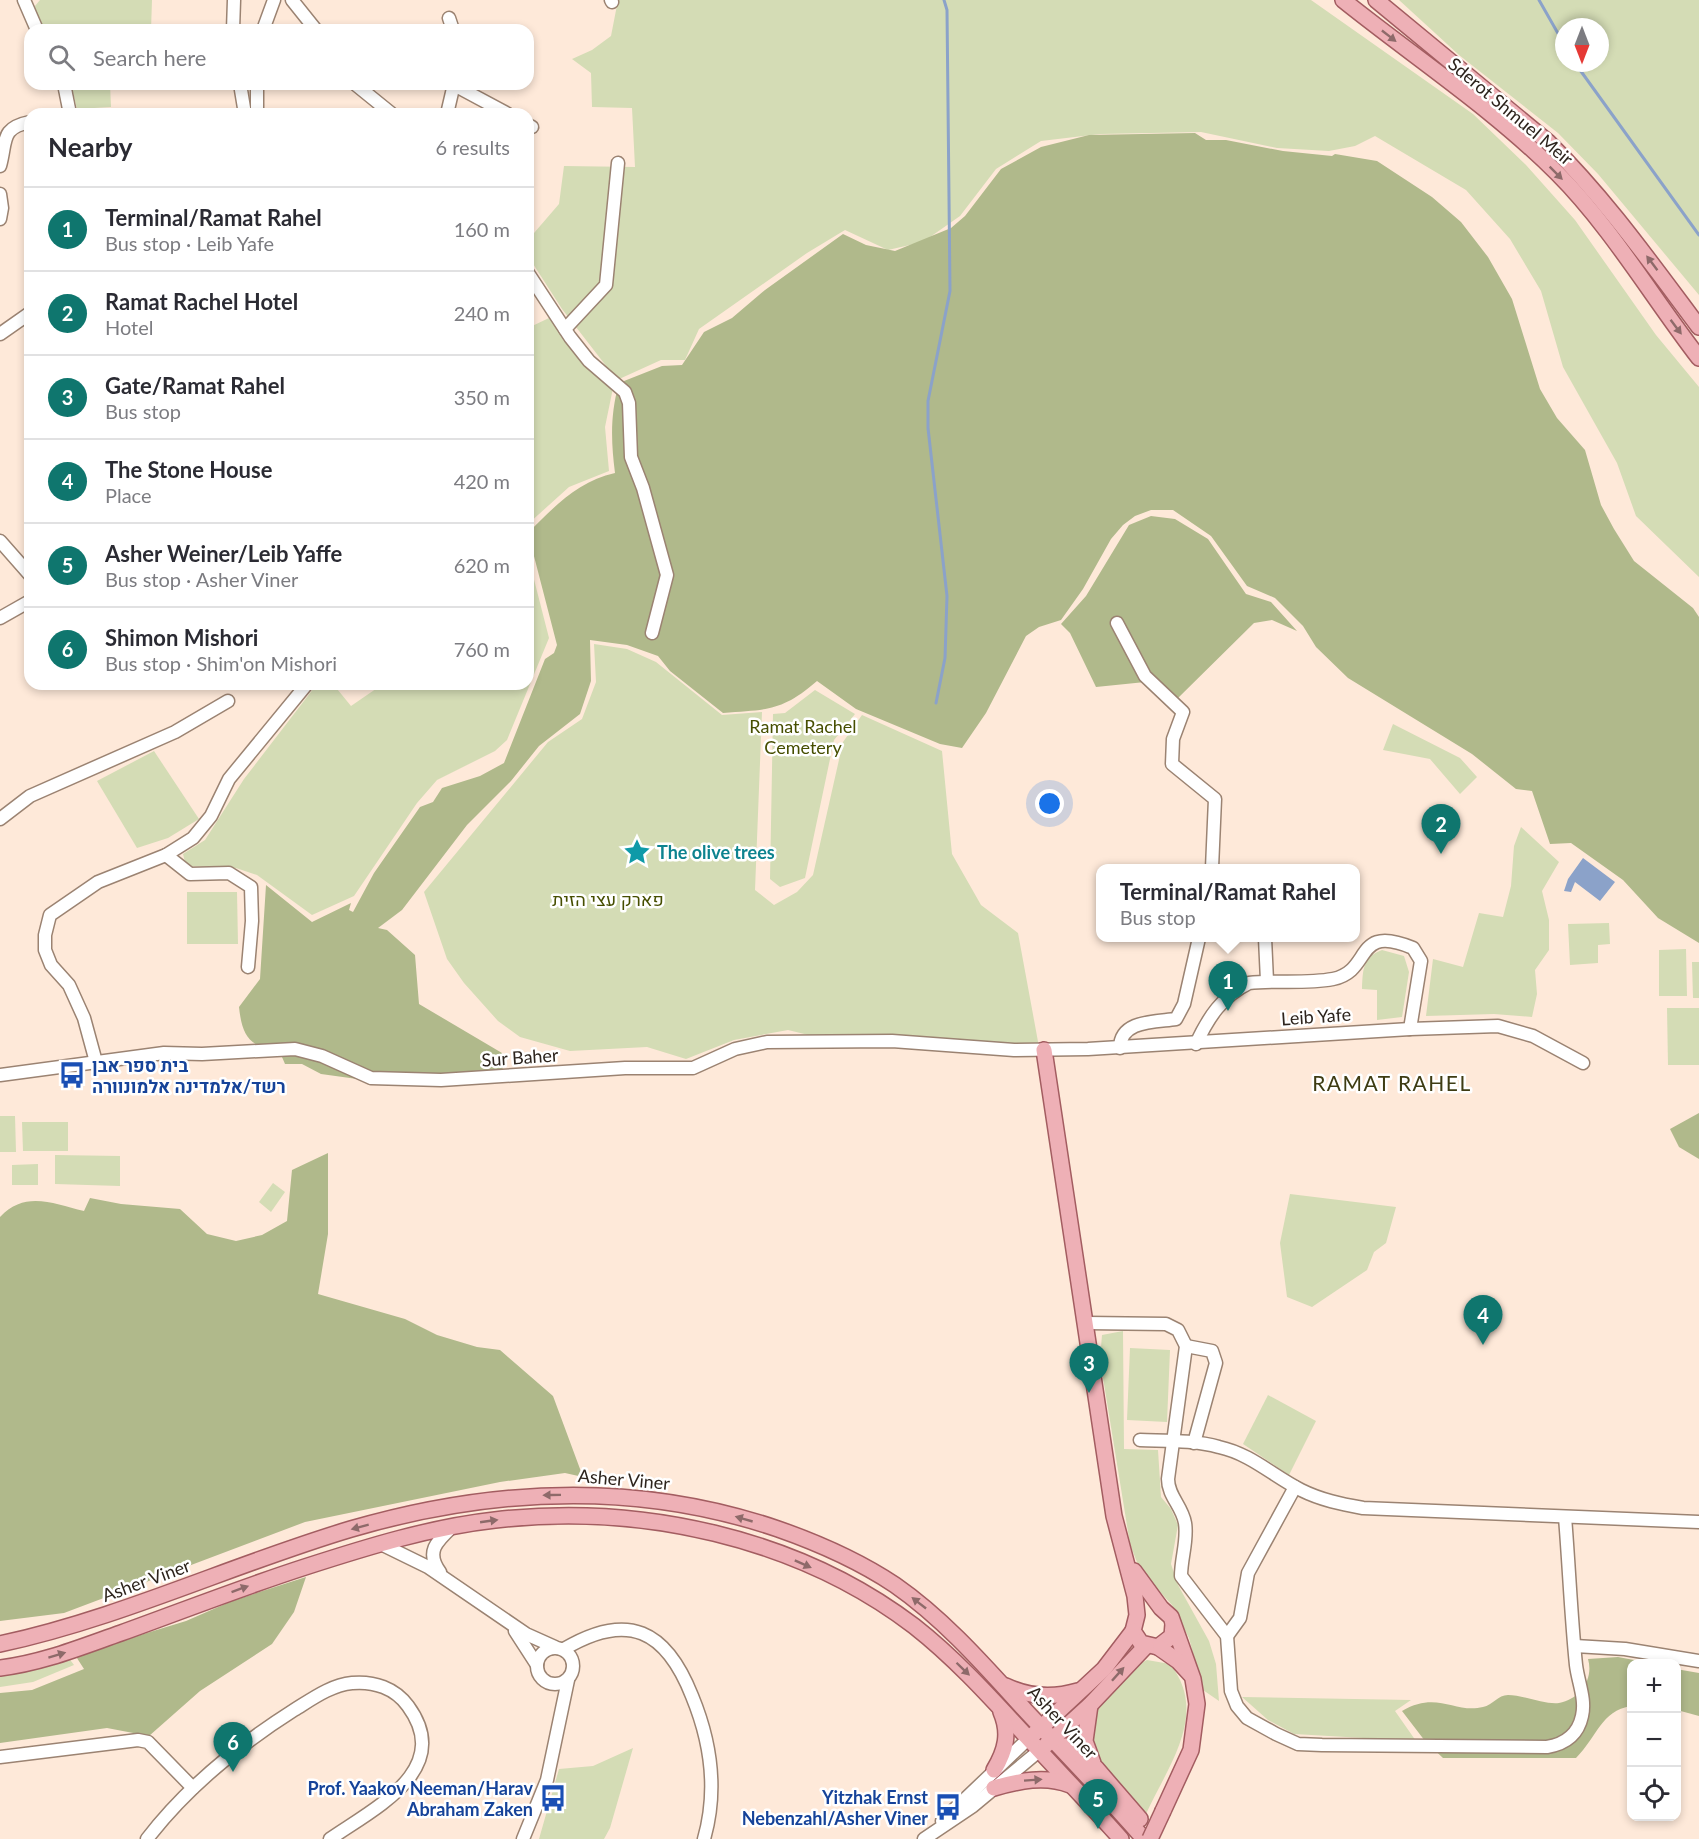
<!DOCTYPE html>
<html lang="en">
<head>
<meta charset="utf-8">
<style>
  :root { --surface:#fff; --page:#f7f7f7; --text:#2b2b33; --muted:#7c7c81; --line:#e1e1e2; --accent:#0f766e }
  body { margin:0; font-family:Lato,Heebo,sans-serif; background:var(--page); color:var(--text) }
  .controls { position:absolute; right:18px; bottom:18px; display:grid; overflow:hidden; border-radius:12px; box-shadow:0 3px 9px #0003 }
  .controls button { width:54px; height:54px; display:grid; place-items:center; padding:0; border:0; border-bottom:2px solid var(--line); background:var(--surface); color:var(--text); font:30px sans-serif }
  .compass { position:absolute; left:1555px; top:18px; width:54px; height:54px; border-radius:50%; background:var(--surface); box-shadow:0 3px 9px #0003; rotate:180deg }
  .you { position:absolute; left:1050px; top:804px; width:21px; height:21px; margin:-15px; border:4px solid #fff; border-radius:50%; background:#1a73e8; box-shadow:0 0 0 9px #1a73e833 }
  .badge { display:grid; place-items:center; width:39px; height:39px; border-radius:50%; background:var(--accent); color:#fff; font-size:20px; font-weight:700 }
  .pin { position:absolute; translate:-50% -50px; filter:drop-shadow(0 2px 3px #0008) }
  .pin::after { content:''; position:absolute; top:32px; width:21px; height:18px; background:inherit; clip-path:polygon(0 0,100% 0,50% 100%) }
  .popup { position:absolute; left:1096px; top:864px; width:264px; height:78px; box-sizing:border-box; display:grid; place-content:center; border-radius:12px; background:var(--surface); filter:drop-shadow(0 2px 4px #0005); font-size:20px; white-space:nowrap; color:var(--muted) }
  .popup b { font-size:22px; color:var(--text) }
  .popup::after { content:''; position:absolute; left:50%; top:100%; margin-left:-12px; border:12px solid transparent; border-top-color:var(--surface) }
  .list { margin:0; padding:0; list-style:none }
  h2 { display:flex; justify-content:space-between; align-items:center; height:78px; margin:0; padding:0 24px; font-size:26px }
  h2 small { font-size:20px; font-weight:400; color:var(--muted) }
  .list li { display:grid; grid-template-columns:39px 1fr auto; gap:18px; align-items:center; box-sizing:border-box; height:84px; padding:0 24px; border-top:2px solid var(--line) }
  .list b { display:block; font-size:22px; white-space:nowrap }
  .list p { margin:0; font-size:20px; white-space:nowrap; color:var(--muted) }
  .list em { font-size:20px; font-style:normal; color:var(--muted) }
  .icon { flex:none; width:33px; height:33px; fill:none; stroke:currentColor; stroke-width:2; stroke-linecap:round; stroke-linejoin:round }
  .map { position:relative; flex:none; width:1699px; height:1839px; overflow:hidden }
  .search { position:absolute; background:var(--surface); box-shadow:0 3px 9px #0003; left:24px; top:24px; width:510px; height:66px; display:flex; align-items:center; gap:15px; box-sizing:border-box; padding:0 21px; border-radius:18px; color:var(--muted); font-size:22px }
  .panel { position:absolute; background:var(--surface); box-shadow:0 3px 9px #0003; left:24px; top:108px; width:510px; height:582px; border-radius:18px }
  .map>svg:first-child { display:block }
  .green { fill:#d4dcb5; fill-rule:evenodd }
  .forest { fill:#b0b98b }
  .water { fill:#8ba2c9 }
  .lines { fill:none; stroke-linecap:round; stroke-linejoin:round }
  .stream { stroke:#8ba2c9; stroke-width:3 }
  .minor-casing { stroke:#9b8372; stroke-width:15 }
  .major-casing { stroke:#a35d61; stroke-width:18 }
  .minor { stroke:#fff; stroke-width:12 }
  .major { stroke:#eeb0b6; stroke-width:15 }
  .major-bridge-casing { stroke:#a35d61; stroke-width:18; stroke-linecap:butt }
  .major-bridge { stroke:#eeb0b6; stroke-width:15 }
  .oneway { fill:#8e6a6a }
  .labels { text-anchor:middle; dominant-baseline:central; stroke-width:5; stroke-linejoin:round; paint-order:stroke }
  .street-label { font-size:18px; fill:#2d241d; stroke:#fff }
  .park-label { font-size:18px; fill:#464e00; stroke:#fff }
  .culture-label { font-size:18px; font-weight:bold; fill:#0d838f; stroke:#fff; text-anchor:start }
  .transit-label { font-size:18px; font-weight:bold; fill:#164399; stroke:#fff; text-anchor:end }
  .quarter-label { font-size:21px; letter-spacing:1.5px; fill:#3e3c13; stroke:#fff }
</style>
</head>
<body>
<div class="map">
<svg width="1699" height="1839" viewBox="0 0 1699 1839">
  <rect width="100%" height="100%" fill="#fee9d9"/>
  <!-- green -->
  <g class="green">
    <polygon points="40,0 152,0 151,30 41,30 37,25 35,6"/>
    <polygon points="618,0 1311,0 1473,114 1526,165 1575,220 1656,335 1699,387 1699,577 1636,516 1617,463 1563,367 1541,291 1510,239 1466,190 1375,136 1355,146 1329,151 1277,148 1201,132 1100,134 1041,141 996,169 960,216 923,242 888,250 845,230 807,253 699,329 685,360 661,360 617,380 562,309 528,256 528,240 559,204 564,166 635,167 632,108 592,107 591,73 572,59 592,50 611,36"/>
    <path d="M1399 0H1699V295L1598 174 1558 133 1459 55ZM1564 27H1600V63H1564Z"/>
    <polygon points="71,84 110,84 111,107 77,109"/>
    <polygon points="549,318 575,355 613,388 605,427 609,471 569,487 528,524 528,328"/>
    <polygon points="528,556 549,638 507,740 495,751 437,780 417,803 354,896 312,915 257,875 236,868 186,866 183,854 205,840 244,779 317,684 333,684 351,706 383,684 528,684"/>
    <polygon points="594,644 627,649 656,662 722,715 762,712 755,890 774,905 797,892 813,875 843,742 862,715 942,751 952,854 981,905 1018,933 1039,1047 829,1040 788,1030 734,1040 686,1059 647,1047 570,1051 520,1037 498,1021 464,983 447,959 424,892 548,742 582,719 596,682"/>
    <polygon points="815,690 855,714 834,740 805,878 780,887 770,879 773,714 785,713"/>
    <polygon points="1393,724 1460,758 1477,777 1460,794 1430,759 1383,750"/>
    <polygon points="154,751 199,819 168,838 137,848 97,781"/>
    <polygon points="1521,827 1559,862 1542,891 1549,920 1549,950 1535,970 1537,994 1532,1017 1494,1014 1426,1016 1433,959 1463,967 1479,913 1503,917 1511,886 1514,846"/>
    <polygon points="187,892 237,892 238,944 187,944"/>
    <polygon points="1609,923 1610,944 1598,945 1598,963 1570,965 1568,924"/>
    <polygon points="1686,949 1687,996 1659,996 1659,950"/>
    <path d="M1382 950 1404 956 1409 972 1402 1017 1377 1020V990L1362 989C1363 971 1362 957 1382 950Z"/>
    <polygon points="1692,962 1699,962 1699,998 1693,998"/>
    <polygon points="1667,1008 1699,1008 1699,1065 1668,1065"/>
    <polygon points="0,1116 15,1116 16,1152 0,1152"/>
    <polygon points="22,1122 68,1122 68,1151 23,1151"/>
    <polygon points="55,1155 120,1156 120,1186 55,1184"/>
    <polygon points="38,1164 38,1185 12,1185 12,1165"/>
    <polygon points="273,1183 285,1192 271,1212 259,1202"/>
    <polygon points="1290,1194 1396,1207 1386,1243 1374,1252 1367,1270 1312,1307 1287,1297 1280,1243"/>
    <polygon points="1123,1331 1124,1449 1158,1450 1161,1497 1171,1509 1178,1525 1171,1564 1178,1585 1209,1641 1216,1664 1219,1701 1203,1690 1189,1638 1172,1605 1140,1570 1130,1544 1100,1359 1102,1335"/>
    <polygon points="1130,1348 1170,1350 1167,1422 1127,1420"/>
    <polygon points="1268,1395 1316,1421 1289,1475 1243,1444"/>
    <polygon points="68,1657 74,1665 33,1682 0,1687 0,1672"/>
    <path d="M1147 1660 1170 1664C1210 1714 1167 1767 1146 1814 1129 1794 1085 1757 1089 1728 1091 1715 1099 1706 1107 1697 1119 1681 1129 1668 1147 1660Z"/>
    <polygon points="1242,1697 1411,1700 1395,1711 1416,1741 1294,1734 1268,1720"/>
    <polygon points="633,1748 610,1828 604,1839 539,1839 559,1769 593,1766"/>
  </g>
  <!-- forest -->
  <g class="forest">
    <path d="M1195 133 1206 140H1226L1283 151 1332 156 1335 154 1377 161 1432 197 1461 222 1488 257 1512 299 1540 389 1557 418 1585 450 1601 505 1614 529 1634 561 1693 608 1699 617V943L1658 918 1623 880 1571 843 1550 844 1532 791 1516 789 1472 754 1348 678 1316 647 1303 626 1275 598 1247 586 1211 536 1173 510H1151L1135 516 1123 525 1111 539 1083 589 1061 620 1039 627 1026 636 986 713 962 748 940 744 856 709 817 681C781 712 768 709 723 713L670 671 658 656 627 645 590 640 591 681 580 714 539 746 511 781 467 825 402 910 378 928 387 930 415 955 419 1004 502 1053 503 1079 379 1082 321 1074 302 1064H285L279 1050C249 1048 242 1035 239 1007L260 979 266 885 312 922 351 903 349 910 353 912 374 873 420 807 433 802 442 788 480 776 504 763 545 659 554 653 557 645 528 533C554 507 578 481 615 473 611 441 610 415 619 383L662 366 682 365 704 332 732 318 765 290 843 234 866 245 895 251 951 228 965 216 1001 169 1041 147 1089 135Z"/>
    <polygon points="1151,516 1175,519 1208,539 1246,594 1271,602 1297,631 1272,620 1254,623 1177,699 1155,681 1096,687 1070,633 1061,624 1086,596 1129,525"/>
    <polygon points="1699,1113 1699,1159 1679,1147 1670,1129"/>
    <path d="M328 1153V1234L318 1294 405 1319 437 1335 477 1347 500 1350 553 1396 583 1477 565 1473 500 1482 305 1522 64 1613 0 1621V1217C26 1190 53 1204 84 1211L90 1198 121 1204 180 1209 207 1234 236 1241 262 1235 287 1221 292 1170Z"/>
    <polygon points="306,1577 294,1612 272,1644 200,1691 149,1736 107,1728 0,1743 0,1693 32,1690 84,1669 75,1655 186,1621 232,1601"/>
    <path d="M1618 1657 1650 1663 1632 1664 1631 1706C1601 1711 1597 1737 1576 1758H1443L1425 1741 1402 1711C1437 1690 1455 1714 1483 1707 1493 1705 1498 1695 1508 1695 1523 1695 1546 1705 1559 1703 1580 1699 1594 1679 1588 1659Z"/>
    <polygon points="1676,1669 1699,1673 1699,1716 1677,1710"/>
  </g>
  <!-- water -->
  <polygon class="water" points="1583,858 1615,882 1600,901 1575,882 1571,892 1564,891 1568,879"/>
  <g class="lines">
    <!-- stream -->
    <g class="stream">
      <polyline points="1539,0 1564,44"/>
      <polyline points="1575,63 1699,235"/>
      <polyline points="936,703 945,658 947,596 928,428 928,401 950,291 947,10 944,0"/>
    </g>
    <defs>
      <g id="minor">
        <polyline points="24,0 37,30"/>
        <polyline points="292,0 316,30"/>
        <polyline points="611,0 612,2"/>
        <polyline points="449,18 453,30"/>
        <polyline points="233,30 234,0"/>
        <polyline points="263,30 274,0"/>
        <polyline points="64,84 70,114"/>
        <polyline points="240,84 245,114"/>
        <polyline points="257,84 257,114"/>
        <polyline points="355,84 392,114"/>
        <polyline points="454,85 508,114"/>
        <polyline points="447,114 454,84"/>
        <polyline points="528,125 532,127"/>
        <path d="M0 166C7 141 0 128 30 122"/>
        <polyline points="0,194 2,208 0,219"/>
        <polyline points="528,273 570,337 589,361 625,392 629,403 631,457 643,488 667,575 652,633"/>
        <polyline points="565,329 606,285 618,163"/>
        <polyline points="0,334 30,313"/>
        <polyline points="0,541 30,575"/>
        <polyline points="0,618 30,601"/>
        <polyline points="1117,623 1145,676 1183,712 1173,739 1172,764 1215,799 1212,868"/>
        <polyline points="0,819 30,796 175,732 228,701"/>
        <polyline points="166,855 190,874 229,873 251,887 252,921 248,967"/>
        <polyline points="1265,938 1267,981"/>
        <path d="M1196 1044C1208 1018 1222 996 1249 983 1276 980 1306 984 1333 979 1373 971 1353 923 1413 948L1421 961 1410 1029"/>
        <path d="M1120 1048C1120 1020 1155 1022 1176 1019L1184 1004 1199 938"/>
        <polyline points="96,1062 84,1018 69,985 51,965 45,950 45,935 50,915 98,882 166,855 193,838 211,816 229,779 307,684"/>
        <polyline points="0,1075 164,1053 202,1054 295,1049 322,1056 371,1078 441,1080 625,1068 693,1068 735,1049 767,1042 892,1041 1014,1050 1088,1049 1410,1029 1498,1026 1533,1036 1583,1063"/>
        <path d="M1087 1323 1166 1324 1178 1330 1186 1346 1168 1479C1168 1496 1182 1506 1185 1523 1188 1540 1181 1558 1181 1576L1227 1636 1231 1691 1237 1706 1247 1718 1276 1734 1298 1744 1322 1745 1547 1747C1565 1744 1578 1735 1582 1716 1586 1699 1578 1682 1576 1665 1571 1616 1569 1566 1565 1517"/>
        <polyline points="1186,1346 1212,1351 1216,1363 1194,1443"/>
        <path d="M1140 1440C1166 1441 1194 1440 1219 1447 1251 1454 1273 1476 1301 1490 1321 1500 1341 1504 1363 1508L1699 1522"/>
        <polyline points="381,1544 428,1567 526,1634 555,1647"/>
        <path d="M440 1572C425 1552 437 1541 452 1527"/>
        <polyline points="515,1631 537,1665"/>
        <polyline points="1227,1636 1240,1618 1248,1573 1295,1487"/>
        <polyline points="1575,1646 1625,1649 1699,1661"/>
        <circle cx="555" cy="1666" r="18"/>
        <path d="M564 1649C628 1611 666 1630 692 1696 711 1742 718 1790 704 1839"/>
        <polyline points="0,1757 138,1740 148,1742 193,1788"/>
        <polyline points="942,1821 1028,1739"/>
        <path d="M147 1839C187 1787 239 1745 294 1710 312 1699 331 1685 352 1683 374 1681 395 1688 408 1706 455 1770 373 1809 330 1839"/>
        <polyline points="523,1839 547,1780 568,1680"/>
        <polyline points="924,1839 973,1806 1039,1751"/>
      </g>
      <g id="major">
        <path d="M1343 0C1414 57 1492 108 1557 173 1611 227 1652 297 1699 358"/>
        <path d="M1376 0 1548 142C1605 198 1651 263 1699 327"/>
        <polyline points="1044,1050 1114,1516 1135,1596 1137,1615 1133,1631 1141,1643 1158,1647 1172,1636 1173,1624"/>
        <polyline points="1134,1571 1161,1608 1171,1617 1193,1679 1197,1704 1191,1750 1163,1811"/>
        <path d="M0 1644C121 1618 233 1564 351 1529 492 1488 638 1481 778 1529 818 1543 859 1561 895 1585 944 1619 985 1666 1025 1710 1065 1753 1106 1795 1144 1839"/>
        <polyline points="1158,1647 1178,1661 1190,1674"/>
        <path d="M0 1668C42 1663 81 1647 121 1633 182 1611 243 1587 305 1567 367 1547 431 1527 495 1520 639 1503 797 1537 914 1626 956 1659 991 1698 1027 1737 1058 1771 1090 1804 1121 1839"/>
        <path d="M1006 1686C1029 1697 1054 1698 1078 1691"/>
        <polyline points="1090,1705 1085,1741 1093,1763"/>
        <polyline points="1034,1734 1104,1669 1133,1631"/>
        <polyline points="1046,1745 1091,1704 1146,1646"/>
        <polyline points="1066,1746 1096,1768 1140,1819"/>
        <path d="M994 1770C1006 1750 1010 1733 1001 1712"/>
        <path d="M994 1788C1019 1781 1045 1775 1070 1785"/>
      </g>
    </defs>
    <!-- minor casing -->
    <use href="#minor" class="minor-casing"/>
    <!-- major casing -->
    <use href="#major" class="major-casing"/>
    <!-- minor -->
    <use href="#minor" class="minor"/>
    <!-- major -->
    <use href="#major" class="major"/>
    <defs>
      <polyline id="major-bridge" points="1150,1839 1163,1811"/>
    </defs>
    <!-- major-bridge casing -->
    <use href="#major-bridge" class="major-bridge-casing"/>
    <!-- major-bridge -->
    <use href="#major-bridge" class="major-bridge"/>
  </g>
  <!-- one-way arrows -->
  <defs><path id="oneway-solid" d="M-6-.8H1V-3.2L6.5 0L1 3.2V.8H-6Z" transform="scale(1.5)"/></defs>
  <g class="oneway">
    <use href="#oneway-solid" transform="translate(1389 36) rotate(38)"/>
    <use href="#oneway-solid" transform="translate(1556 173) rotate(45)"/>
    <use href="#oneway-solid" transform="translate(1652 263) rotate(-127)"/>
    <use href="#oneway-solid" transform="translate(1676 327) rotate(53)"/>
    <use href="#oneway-solid" transform="translate(552 1495) rotate(179)"/>
    <use href="#oneway-solid" transform="translate(744 1519) rotate(-164)"/>
    <use href="#oneway-solid" transform="translate(489 1521) rotate(-8)"/>
    <use href="#oneway-solid" transform="translate(360 1527) rotate(165)"/>
    <use href="#oneway-solid" transform="translate(803 1564) rotate(24)"/>
    <use href="#oneway-solid" transform="translate(240 1589) rotate(-20)"/>
    <use href="#oneway-solid" transform="translate(919 1603) rotate(-142)"/>
    <use href="#oneway-solid" transform="translate(57 1655) rotate(-17)"/>
    <use href="#oneway-solid" transform="translate(963 1669) rotate(44)"/>
    <use href="#oneway-solid" transform="translate(1118 1674) rotate(-48)"/>
    <use href="#oneway-solid" transform="translate(1033 1780) rotate(-4)"/>
  </g>
  <!-- icons -->
  <defs>
    <symbol id="sight-bare" viewBox="-9 -9 18 18"><path d="M0-6L1.8-2.2L6-1.7L2.9 1.2L3.7 5.4L0 3.3L-3.7 5.4L-2.9 1.2L-6-1.7L-1.8-2.2Z" fill="#0f9aa8" stroke="#fff" stroke-width="2.5" paint-order="stroke"/></symbol>
    <symbol id="bus-bare" viewBox="-9 -9 18 18"><path d="M-5-6H5V4H4V6H2V4H-2V6H-4V4H-5ZM-3.5-4V0h7V-4ZM-3.5 1.2v1.5H-2V1.2ZM2 1.2v1.5H3.5V1.2Z" fill="#1a4fb4" stroke="#fff" stroke-width="2.5" paint-order="stroke"/></symbol>
  </defs>
  <g fill-rule="evenodd">
    <use href="#sight-bare" x="618" y="833" width="38" height="38"/>
    <use href="#bus-bare" x="53" y="1056" width="38" height="38"/>
    <use href="#bus-bare" x="534" y="1779" width="38" height="38"/>
    <use href="#bus-bare" x="929" y="1788" width="38" height="38"/>
  </g>
  <g class="labels">
    <!-- street labels -->
    <g class="street-label">
      <text transform="translate(1511 111) rotate(40)">Sderot Shmuel Meir</text>
      <text transform="translate(1316 1016) rotate(-4)">Leib Yafe</text>
      <text transform="translate(520 1057) rotate(-4)">Sur Baher</text>
      <text transform="translate(624 1479) rotate(5)">Asher Viner</text>
      <text transform="translate(146 1580) rotate(-20)">Asher Viner</text>
      <text transform="translate(1063 1722) rotate(47)">Asher Viner</text>
    </g>
    <!-- park labels -->
    <g class="park-label">
      <text x="803" y="726">Ramat Rachel<tspan x="803" dy="21">Cemetery</tspan></text>
      <text x="608" y="899">פארק עצי הזית</text>
    </g>
    <!-- culture labels -->
    <g class="culture-label">
      <text x="657" y="852">The olive trees</text>
    </g>
    <!-- transit labels -->
    <g class="transit-label">
      <text x="92" y="1065" text-anchor="start">בית ספר אבן<tspan x="92" dy="21">רשד/אלמדינה אלמונוורה</tspan></text>
      <text x="533" y="1788">Prof. Yaakov Neeman/Harav<tspan x="533" dy="21">Abraham Zaken</tspan></text>
      <text x="928" y="1797">Yitzhak Ernst<tspan x="928" dy="21">Nebenzahl/Asher Viner</tspan></text>
    </g>
    <!-- quarter labels -->
    <g class="quarter-label">
      <text x="1392" y="1082">RAMAT RAHEL</text>
    </g>
  </g>
</svg>
<div class="controls">
<button>+</button>
<button>−</button>
<button><svg class="icon" aria-label="locate" viewBox="0 0 24 24"><circle cx="12" cy="12" r="6"/><path d="M12 2v4M12 18v4M2 12h4M18 12h4"/></svg></button>
</div>
<svg class="compass" viewBox="-18 -18 36 36"><path d="M0-13l5 13h-10z" fill="#e53935"/><path d="M0 13l5-13h-10z" fill="#7c7c81"/></svg>
<div class="you"></div>
<div class="pin badge" style="left:1228px;top:1011px">1</div>
<div class="popup"><b>Terminal/Ramat Rahel</b>Bus stop</div>
<div class="pin badge" style="left:1441px;top:854px">2</div>
<div class="pin badge" style="left:1089px;top:1393px">3</div>
<div class="pin badge" style="left:1483px;top:1345px">4</div>
<div class="pin badge" style="left:1098px;top:1829px">5</div>
<div class="pin badge" style="left:233px;top:1772px">6</div>
<div class="search"><svg class="icon" aria-label="search" viewBox="0 0 24 24"><circle cx="10" cy="10" r="6"/><path d="M15 15l6 6"/></svg>Search here</div>
<section class="panel">
<h2>Nearby<small>6 results</small></h2>
<ul class="list">
<li><span class="badge">1</span><div><b>Terminal/Ramat Rahel</b><p>Bus stop · Leib Yafe</p></div><em>160 m</em></li>
<li><span class="badge">2</span><div><b>Ramat Rachel Hotel</b><p>Hotel</p></div><em>240 m</em></li>
<li><span class="badge">3</span><div><b>Gate/Ramat Rahel</b><p>Bus stop</p></div><em>350 m</em></li>
<li><span class="badge">4</span><div><b>The Stone House</b><p>Place</p></div><em>420 m</em></li>
<li><span class="badge">5</span><div><b>Asher Weiner/Leib Yaffe</b><p>Bus stop · Asher Viner</p></div><em>620 m</em></li>
<li><span class="badge">6</span><div><b>Shimon Mishori</b><p>Bus stop · Shim'on Mishori</p></div><em>760 m</em></li>
</ul>
</section>
</div>
</body>
</html>
